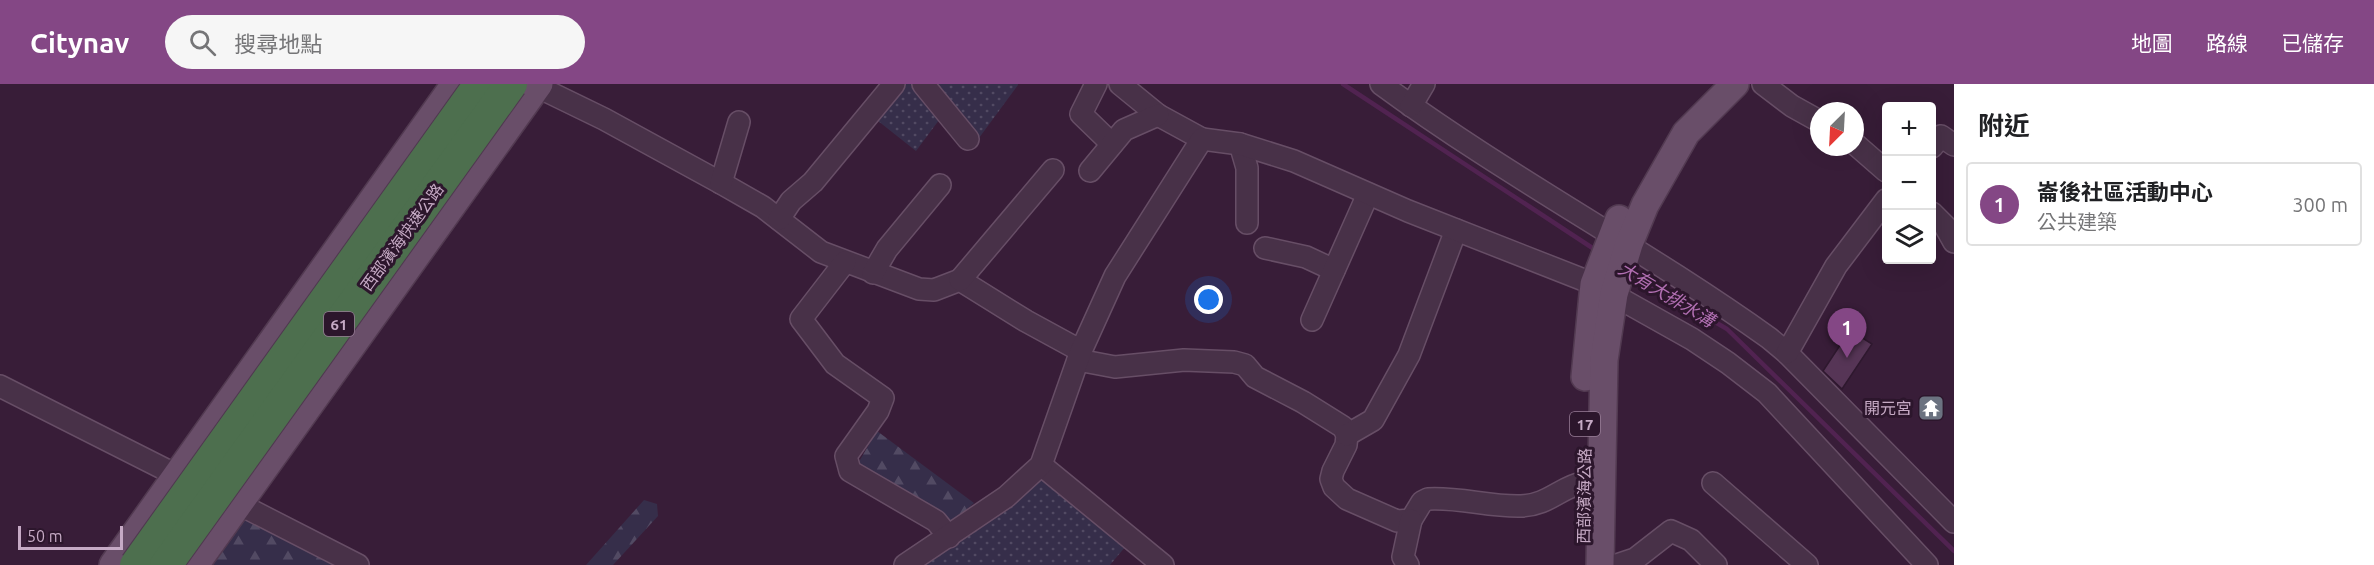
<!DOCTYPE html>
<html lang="zh-TW">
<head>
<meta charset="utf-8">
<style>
  :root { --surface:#fff; --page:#f6f6f6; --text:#202124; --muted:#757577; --line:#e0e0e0; --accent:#844785 }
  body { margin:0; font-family:Ubuntu,"Noto Sans TC",sans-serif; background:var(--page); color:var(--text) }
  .controls { position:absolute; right:18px; top:18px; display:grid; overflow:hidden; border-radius:6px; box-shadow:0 6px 24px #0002 }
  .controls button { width:54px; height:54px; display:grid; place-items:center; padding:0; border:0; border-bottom:2px solid var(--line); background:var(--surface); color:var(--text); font:30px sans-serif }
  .compass { position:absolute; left:1810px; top:18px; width:54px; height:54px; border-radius:50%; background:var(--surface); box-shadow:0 6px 24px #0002; rotate:204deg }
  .scale { position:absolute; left:18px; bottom:15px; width:105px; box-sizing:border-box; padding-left:6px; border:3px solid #c6aac5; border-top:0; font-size:16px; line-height:21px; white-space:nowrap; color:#c6aac5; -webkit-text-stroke:4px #2c162c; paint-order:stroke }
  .you { position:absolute; left:1209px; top:216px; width:21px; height:21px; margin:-15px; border:4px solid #fff; border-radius:50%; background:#1a73e8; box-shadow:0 0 0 9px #1a73e833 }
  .badge { display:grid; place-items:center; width:39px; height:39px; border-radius:50%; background:var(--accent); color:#fff; font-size:20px; font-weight:700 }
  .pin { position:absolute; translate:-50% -50px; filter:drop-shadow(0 2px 3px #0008) }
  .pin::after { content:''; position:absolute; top:32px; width:21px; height:18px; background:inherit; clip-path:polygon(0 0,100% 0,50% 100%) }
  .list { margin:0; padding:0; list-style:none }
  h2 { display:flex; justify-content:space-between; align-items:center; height:78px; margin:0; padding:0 24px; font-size:26px }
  h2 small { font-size:20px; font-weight:400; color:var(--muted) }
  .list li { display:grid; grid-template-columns:39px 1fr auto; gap:18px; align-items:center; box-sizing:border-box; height:84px; margin:0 12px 12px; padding:0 12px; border:2px solid var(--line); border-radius:6px }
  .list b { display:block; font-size:22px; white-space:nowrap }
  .list p { margin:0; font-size:20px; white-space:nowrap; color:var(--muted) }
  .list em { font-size:20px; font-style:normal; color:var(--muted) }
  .icon { flex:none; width:33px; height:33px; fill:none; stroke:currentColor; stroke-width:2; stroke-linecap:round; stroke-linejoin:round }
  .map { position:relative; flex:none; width:1954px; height:481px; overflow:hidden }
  header { display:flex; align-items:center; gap:36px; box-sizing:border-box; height:84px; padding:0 30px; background:var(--accent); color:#fff }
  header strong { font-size:28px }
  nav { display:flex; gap:33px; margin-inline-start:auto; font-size:21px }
  .search { width:420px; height:54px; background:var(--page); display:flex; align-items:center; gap:15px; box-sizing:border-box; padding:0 21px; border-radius:33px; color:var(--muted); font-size:22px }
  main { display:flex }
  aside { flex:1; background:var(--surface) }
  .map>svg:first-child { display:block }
  .grass { fill:url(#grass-dots) }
  .forest { fill:url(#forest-firs) }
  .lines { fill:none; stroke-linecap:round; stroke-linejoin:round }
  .stream { stroke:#512351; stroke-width:4.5 }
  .building { fill:#563556; stroke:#2e182e; stroke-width:1.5 }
  .minor-casing { stroke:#674e66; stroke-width:24 }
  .major-casing { stroke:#523a51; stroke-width:30 }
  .minor { stroke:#483148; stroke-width:21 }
  .major { stroke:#694e69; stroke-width:27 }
  .highway-bridge-casing { stroke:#4f384f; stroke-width:34; stroke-linecap:butt }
  .highway-bridge { stroke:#4d6f4e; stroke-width:32 }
  .labels { text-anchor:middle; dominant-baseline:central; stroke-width:6; stroke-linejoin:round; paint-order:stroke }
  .shield { fill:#2c162c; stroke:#987e97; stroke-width:1.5 }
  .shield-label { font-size:15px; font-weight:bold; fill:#c6aac5 }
  .street-label { font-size:16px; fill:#c6aac5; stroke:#2c162c }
  .poi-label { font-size:16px; fill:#c6aac5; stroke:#2c162c; text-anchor:end }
  .water-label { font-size:18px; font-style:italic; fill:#b16fb2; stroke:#2c162c }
</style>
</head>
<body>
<header>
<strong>Citynav</strong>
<div class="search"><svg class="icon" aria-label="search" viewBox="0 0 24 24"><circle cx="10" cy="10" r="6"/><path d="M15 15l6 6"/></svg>搜尋地點</div>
<nav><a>地圖</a><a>路線</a><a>已儲存</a></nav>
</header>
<main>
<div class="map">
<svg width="1954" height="481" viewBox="0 0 1954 481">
  <defs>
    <pattern id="grass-dots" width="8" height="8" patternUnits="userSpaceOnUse" patternTransform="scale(1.5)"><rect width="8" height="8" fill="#362e4a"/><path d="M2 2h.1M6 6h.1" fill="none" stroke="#524a63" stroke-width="1.8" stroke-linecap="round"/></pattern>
    <pattern id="forest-firs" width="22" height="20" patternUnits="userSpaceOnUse" patternTransform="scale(1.5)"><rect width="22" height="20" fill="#362e4a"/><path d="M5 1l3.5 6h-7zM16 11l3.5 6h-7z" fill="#524a63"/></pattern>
  </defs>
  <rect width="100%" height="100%" fill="#381d38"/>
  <!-- grass -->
  <g class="grass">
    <polygon points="902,0 1018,0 1018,1 979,54 945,28 916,67 873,33"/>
    <polygon points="1040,388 1131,456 1110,481 920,481"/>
  </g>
  <!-- forest -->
  <g class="forest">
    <polygon points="877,347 974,419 951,439 854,386"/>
    <polygon points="644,416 657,420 658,432 613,481 586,481"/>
    <polygon points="243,432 340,481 208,481"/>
  </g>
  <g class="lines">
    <!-- stream -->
    <g class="stream">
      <polyline points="1343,0 1597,167"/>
      <polyline points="1629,188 1727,245 1954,467"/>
    </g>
  </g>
  <!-- building -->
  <polygon class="building" points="1850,246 1872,260 1842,305 1823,287"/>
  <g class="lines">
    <defs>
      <g id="minor">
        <polyline points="532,0 604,35 721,99 763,123 821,168 919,205 934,206 960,196 1026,237 1081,267"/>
        <polyline points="923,0 968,55"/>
        <polyline points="1096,0 1081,30 1112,60"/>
        <polyline points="1120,0 1158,31 1202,55"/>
        <path d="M1381 0C1506 92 1643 164 1769 254L1787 269 1954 438"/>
        <polyline points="1763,0 1792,22 1819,37"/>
        <polyline points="1411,22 1424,0"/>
        <polyline points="1240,60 1247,84 1247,139"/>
        <polyline points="1855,60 1886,87"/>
        <polyline points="1932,63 1941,52 1954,61"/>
        <polyline points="1090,87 1124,46 1158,31"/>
        <polyline points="721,99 739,38"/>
        <polyline points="1932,129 1945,142 1954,158"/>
        <polyline points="779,135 791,117 813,98 894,0"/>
        <polyline points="1265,164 1306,173 1334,186"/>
        <polyline points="845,178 801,235 835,280 883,314 878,327 846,372 850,387 936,437 949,453"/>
        <polyline points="873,189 887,165 940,101"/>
        <polyline points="960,196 1053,86"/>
        <polyline points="1312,236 1368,110"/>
        <polyline points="1787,269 1836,182 1886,116"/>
        <path d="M1078 276 1115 283 1184 276 1234 278 1245 281 1255 293 1303 318 1343 343 1347 351 1346 361 1333 387 1331 395 1334 403 1347 415 1397 437 1411 436 1422 418 1428 415C1459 413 1490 423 1521 422 1549 421 1560 403 1585 398"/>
        <polyline points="0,302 188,397"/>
        <polyline points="1347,351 1373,336 1409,271 1456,146"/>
        <polyline points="1041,381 1163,481"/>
        <polyline points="1713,399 1807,481"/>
        <polyline points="225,413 358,481"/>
        <polyline points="905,481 1006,413 1041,381 1081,267 1115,192 1202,55 1240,60 1294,77 1408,127 1594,200 1692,255 1728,279 1767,309 1927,481"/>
        <polyline points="1408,481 1403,473 1411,436"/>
        <polyline points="1617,481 1635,475 1671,447 1691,456 1716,481"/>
      </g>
      <g id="major">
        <polyline points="1585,293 1594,200 1619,135"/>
        <polyline points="113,481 455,0"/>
        <polyline points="195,481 539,0"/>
        <polyline points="1600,481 1604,276 1614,210 1629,160 1645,121 1686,49 1735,0"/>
      </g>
    </defs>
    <!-- minor casing -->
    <use href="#minor" class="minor-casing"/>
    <!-- major casing -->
    <use href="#major" class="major-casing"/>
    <!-- minor -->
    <use href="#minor" class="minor"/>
    <!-- major -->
    <use href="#major" class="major"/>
    <defs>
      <g id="highway-bridge">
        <polyline points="136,481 480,0"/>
        <polyline points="166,481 511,0"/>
      </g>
    </defs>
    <!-- highway-bridge casing -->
    <use href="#highway-bridge" class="highway-bridge-casing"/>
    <!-- highway-bridge -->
    <use href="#highway-bridge" class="highway-bridge"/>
  </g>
  <!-- icons -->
  <defs>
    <symbol id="temple-square" viewBox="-11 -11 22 22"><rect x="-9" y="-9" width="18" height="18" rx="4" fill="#6b7280" stroke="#2c162c"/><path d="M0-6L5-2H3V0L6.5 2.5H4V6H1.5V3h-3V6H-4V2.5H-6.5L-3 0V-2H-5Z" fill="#fff"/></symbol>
  </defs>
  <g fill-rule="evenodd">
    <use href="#temple-square" x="1916" y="309" width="30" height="30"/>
  </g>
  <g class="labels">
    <!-- shield labels -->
    <g class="shield">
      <rect x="324" y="228" width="30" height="24" rx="4.5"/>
      <rect x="1570" y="328" width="30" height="24" rx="4.5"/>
    </g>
    <g class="shield-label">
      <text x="339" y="240">61</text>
      <text x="1585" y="340">17</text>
    </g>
    <!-- street labels -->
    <g class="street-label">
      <text transform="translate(402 153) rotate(-54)">西部濱海快速公路</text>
      <text transform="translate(1584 412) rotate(-89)">西部濱海公路</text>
    </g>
    <!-- poi labels -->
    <g class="poi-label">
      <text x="1912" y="324">開元宮</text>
    </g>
    <!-- water labels -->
    <g class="water-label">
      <text transform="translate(1667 210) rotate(31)">大有大排水溝</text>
    </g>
  </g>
</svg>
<div class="controls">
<button>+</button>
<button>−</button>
<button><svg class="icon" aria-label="layers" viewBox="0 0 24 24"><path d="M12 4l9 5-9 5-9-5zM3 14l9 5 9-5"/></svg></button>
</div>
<svg class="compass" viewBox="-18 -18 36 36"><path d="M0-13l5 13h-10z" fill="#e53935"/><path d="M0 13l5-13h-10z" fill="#757577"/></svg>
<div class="scale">50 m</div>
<div class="you"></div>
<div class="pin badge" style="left:1847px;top:274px">1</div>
</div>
<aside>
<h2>附近<small></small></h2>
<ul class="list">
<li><span class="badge">1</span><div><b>崙後社區活動中心</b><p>公共建築</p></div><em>300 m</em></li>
</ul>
</aside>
</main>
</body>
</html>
